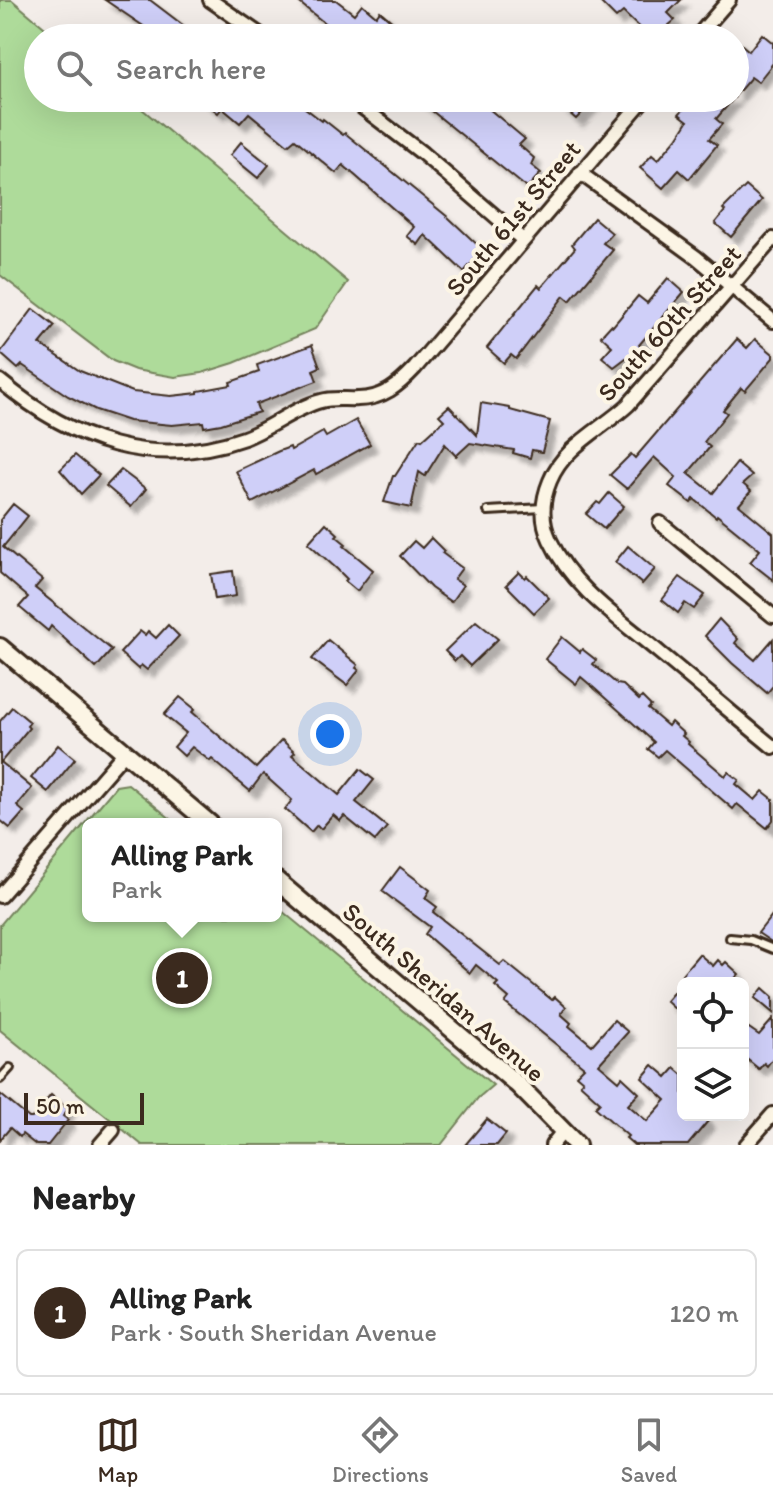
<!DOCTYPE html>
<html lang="en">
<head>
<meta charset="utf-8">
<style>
  :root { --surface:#fff; --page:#f2f2f2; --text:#222; --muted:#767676; --line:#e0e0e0; --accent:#3b2a1e }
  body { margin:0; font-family:Itim,sans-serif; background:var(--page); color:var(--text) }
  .controls { position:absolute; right:24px; bottom:24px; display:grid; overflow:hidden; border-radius:12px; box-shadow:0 8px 32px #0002 }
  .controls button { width:72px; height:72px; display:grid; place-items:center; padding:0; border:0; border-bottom:2px solid var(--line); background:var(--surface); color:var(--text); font:40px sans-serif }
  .scale { position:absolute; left:24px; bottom:20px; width:120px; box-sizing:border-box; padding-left:8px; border:4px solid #3b2a1e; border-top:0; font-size:22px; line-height:28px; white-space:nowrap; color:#3b2a1e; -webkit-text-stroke:6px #fcf5e5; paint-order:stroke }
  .you { position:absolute; left:330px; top:734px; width:28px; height:28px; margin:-20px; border:6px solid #fff; border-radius:50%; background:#1a73e8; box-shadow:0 0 0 12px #1a73e833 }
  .badge { display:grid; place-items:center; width:52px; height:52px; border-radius:50%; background:var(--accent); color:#fff; font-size:26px; font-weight:700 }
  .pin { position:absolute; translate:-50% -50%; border:4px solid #fff; box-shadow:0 2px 8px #0006 }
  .popup { position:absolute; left:82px; top:818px; width:200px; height:104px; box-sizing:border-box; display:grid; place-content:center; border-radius:12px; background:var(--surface); filter:drop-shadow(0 2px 6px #0005); font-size:26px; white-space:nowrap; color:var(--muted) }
  .popup b { font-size:30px; color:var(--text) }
  .popup::after { content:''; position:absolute; left:50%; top:100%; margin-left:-16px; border:16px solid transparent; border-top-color:var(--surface) }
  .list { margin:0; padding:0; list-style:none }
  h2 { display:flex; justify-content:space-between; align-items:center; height:104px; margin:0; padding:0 32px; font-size:34px }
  h2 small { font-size:26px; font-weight:400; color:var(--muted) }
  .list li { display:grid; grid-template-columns:52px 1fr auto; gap:24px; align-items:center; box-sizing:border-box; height:128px; margin:0 16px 16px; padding:0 16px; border:2px solid var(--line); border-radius:12px }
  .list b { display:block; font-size:30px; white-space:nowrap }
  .list p { margin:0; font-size:26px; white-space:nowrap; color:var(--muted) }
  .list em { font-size:26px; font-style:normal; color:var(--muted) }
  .icon { flex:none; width:44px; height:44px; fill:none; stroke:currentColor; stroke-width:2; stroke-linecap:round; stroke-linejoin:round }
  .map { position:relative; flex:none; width:773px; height:1145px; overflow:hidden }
  .search { position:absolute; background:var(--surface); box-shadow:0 8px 32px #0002; left:24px; right:24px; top:24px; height:88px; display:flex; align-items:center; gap:20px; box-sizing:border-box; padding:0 28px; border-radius:44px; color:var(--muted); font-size:30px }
  .sheet { height:248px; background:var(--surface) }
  nav { display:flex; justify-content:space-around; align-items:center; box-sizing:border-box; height:112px; border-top:2px solid var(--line); background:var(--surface); font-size:22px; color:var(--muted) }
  nav a { display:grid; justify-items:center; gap:4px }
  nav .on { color:var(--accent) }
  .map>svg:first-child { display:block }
  .green { fill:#aedb9a; stroke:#74825c; stroke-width:2 }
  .building { fill:#cfcff8; stroke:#3b2a1e; stroke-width:2; filter:url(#shadow) }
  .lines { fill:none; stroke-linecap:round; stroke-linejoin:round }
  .service-casing { stroke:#3b2a1e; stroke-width:12 }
  .minor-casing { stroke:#3b2a1e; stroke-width:18 }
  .tertiary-casing { stroke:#3b2a1e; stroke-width:22 }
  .service { stroke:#fcf5e5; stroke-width:6 }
  .minor { stroke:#fcf5e5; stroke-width:12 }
  .tertiary { stroke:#fcf5e5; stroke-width:16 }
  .labels { text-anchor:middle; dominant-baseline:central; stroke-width:8; stroke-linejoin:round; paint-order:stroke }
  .street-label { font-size:26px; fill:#3b2a1e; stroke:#fcf5e5 }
</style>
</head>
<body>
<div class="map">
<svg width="773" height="1145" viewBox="0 0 773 1145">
  <defs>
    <filter id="shadow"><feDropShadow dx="7" dy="7" stdDeviation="2" flood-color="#0004"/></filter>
  </defs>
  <rect width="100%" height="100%" fill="#f3ede9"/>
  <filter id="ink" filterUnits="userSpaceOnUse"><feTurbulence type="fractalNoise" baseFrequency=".0125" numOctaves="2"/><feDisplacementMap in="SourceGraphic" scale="16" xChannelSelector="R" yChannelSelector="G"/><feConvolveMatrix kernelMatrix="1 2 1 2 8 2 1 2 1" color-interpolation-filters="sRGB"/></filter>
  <g filter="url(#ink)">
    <!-- green -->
    <g class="green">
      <polygon points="0,0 12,0 57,38 38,38 38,98 129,98 348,282 315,329 234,363 202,373 175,377 135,370 113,361 0,275"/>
      <polygon points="128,784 177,824 88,824 88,916 276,916 276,906 493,1085 478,1098 441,1145 142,1145 0,1030 0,925 116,786"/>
    </g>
    <!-- building -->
    <g class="building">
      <polygon points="105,0 150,0 200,38 161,38"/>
      <polygon points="296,0 336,0 354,14 362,4 376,16 380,11 411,38 343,38"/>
      <polygon points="598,0 681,0 668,13 675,20 654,38 650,38 623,12 616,18"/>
      <polygon points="762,34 773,43 773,63 758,82 751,77 735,96 735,39 749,51"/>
      <polygon points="200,98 292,98 322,121 323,119 343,135 345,133 449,218 483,250 464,272 425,235 418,245 407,236 414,227 343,165 336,173 295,139 288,145 249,113 240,123 222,108 218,113"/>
      <polygon points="416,98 476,98 525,139 519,145 534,158 531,165 541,173 527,188"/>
      <polygon points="566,98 596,98 576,119 560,105"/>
      <polygon points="693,98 734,98 716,119 722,124 709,139 717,145 689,179 679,170 663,188 640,168 652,155 658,160 677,138 688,121 679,114"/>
      <polygon points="241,142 269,165 258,178 230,155"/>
      <polygon points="746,186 762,200 731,237 715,223 725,211 723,209"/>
      <polygon points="594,218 612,233 603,243 613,250 570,301 564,296 516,359 511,355 504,363 487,348 538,285 541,288 575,248 572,244"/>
      <polygon points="668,278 684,292 639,345 641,347 632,358 630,355 614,367 602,357 612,346 601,336 611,325 613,326 638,296 647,303"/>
      <polygon points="33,309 55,326 40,344 80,371 133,392 171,396 198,393 198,391 231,385 230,382 259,372 257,365 312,345 320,367 313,370 317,381 256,404 259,412 221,424 204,427 203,422 172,425 129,421 96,410 68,396 22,365 18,369 0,353"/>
      <polygon points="737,339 747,348 755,339 773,354 773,358 745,391 741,388 723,410 727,413 704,442 710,447 688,473 713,493 737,463 752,476 743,484 751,491 739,505 773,533 773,580 750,562 760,550 717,515 716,517 694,499 691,503 669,486 676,477 654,457 627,489 610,475 631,454 635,458"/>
      <polygon points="481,403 510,408 510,410 550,421 542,452 532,450 530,458 513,453 514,450 470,443 456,456 445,444 425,476 419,472 411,508 384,502 393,476 395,476 419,439 422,440 444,420 439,415 449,406 477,435"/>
      <polygon points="356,420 370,444 316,474 314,470 252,503 236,471 279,451 290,447 291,450 323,432 326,437"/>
      <polygon points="75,455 99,475 81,494 60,470"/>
      <polygon points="121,470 146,489 131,507 106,486"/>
      <polygon points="609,493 624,506 604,529 586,514 597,502 600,504"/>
      <polygon points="13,504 28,516 3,547 42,580 35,588 112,650 96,668 51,626 48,631 19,607 28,597 0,573 0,520"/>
      <polygon points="326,523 338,534 336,536 346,544 344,546 373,570 357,591 345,581 347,579 337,569 308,543"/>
      <polygon points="431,538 444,551 442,553 462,568 454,579 463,585 451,602 431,588 400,556 414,541 422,548"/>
      <polygon points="628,546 655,569 642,584 615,562"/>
      <polygon points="233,571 236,596 215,599 211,574"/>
      <polygon points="519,572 525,578 527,576 549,598 534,613 506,585"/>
      <polygon points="680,577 705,595 694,609 685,603 678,613 662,600"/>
      <polygon points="719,619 738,639 735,643 755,660 773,639 773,686 767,693 732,663 705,636"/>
      <polygon points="476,621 498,639 470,666 460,656 455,661 445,651"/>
      <polygon points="168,625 179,636 147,670 141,665 138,669 120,653 140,631 145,635 148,631 156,638"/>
      <polygon points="562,637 580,652 582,649 596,660 593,664 617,684 623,685 639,700 642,697 651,706 648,709 668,726 671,722 684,734 682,736 689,742 688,744 725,776 728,772 739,780 736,784 755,800 763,791 773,799 773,820 767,828 737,804 733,809 665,750 658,757 648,749 654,742 594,688 581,677 576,684 545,659"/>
      <polygon points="328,640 358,665 356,668 359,670 347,685 312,659"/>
      <polygon points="180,697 195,709 192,712 256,768 282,740 295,752 292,755 339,795 360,769 374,780 356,802 387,827 375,841 344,816 340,821 333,815 321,829 317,825 311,832 285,809 292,800 263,774 250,791 212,759 210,761 192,747 184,756 174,747 186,733 164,715"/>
      <polygon points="12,707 30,722 27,726 29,728 1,762 32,788 17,806 24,812 10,828 0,820 0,721"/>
      <polygon points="58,745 75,759 48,792 31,778"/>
      <polygon points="400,867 430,890 425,898 437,907 433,912 500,965 504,961 552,1000 555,997 566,1007 561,1014 571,1023 569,1026 592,1045 614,1020 628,1032 599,1064 619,1081 622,1077 639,1093 628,1105 647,1121 666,1100 642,1078 653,1065 667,1077 675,1068 683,1075 683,1115 701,1115 708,1121 688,1145 634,1145 626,1138 628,1136 595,1107 600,1102 580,1084 583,1081 576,1075 584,1067 505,1003 509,998 495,986 498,983 476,965 470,973 425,934 430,927 382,891"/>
      <polygon points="773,914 773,943 758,933"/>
      <polygon points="699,954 713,966 718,960 723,965 726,962 739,974 731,983 683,983 683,1004 677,1011 666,1001 686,978 682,974"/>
      <polygon points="763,988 773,997 773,1013 755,998"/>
      <polygon points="773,1019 773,1058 767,1066 764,1063 759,1069 743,1056 743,1024 759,1035"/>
      <polygon points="0,1094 29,1118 32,1118 51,1095 68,1109 63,1116 68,1120 48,1145 36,1145 22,1134 20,1137 10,1128 0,1140"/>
      <polygon points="487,1119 506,1134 497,1145 465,1145"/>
    </g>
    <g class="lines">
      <defs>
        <g id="service">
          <polyline points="488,511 543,508"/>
          <polyline points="730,938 751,940 773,949"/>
          <polyline points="0,1079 10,1068"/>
        </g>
        <g id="minor">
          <polyline points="210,0 265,38"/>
          <polyline points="696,38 729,0"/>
          <polyline points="350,98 422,153 523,240"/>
          <polyline points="580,173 696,257 773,321"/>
          <path d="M773 239 628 405C602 429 564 446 550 481 542 500 541 521 550 540 572 588 621 620 660 653 698 684 735 716 773 747"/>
          <path d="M0 381C72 441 152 471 244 438 271 428 294 408 321 401 334 397 346 400 358 399 383 399 399 385 415 368L645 98"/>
          <polyline points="660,523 773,616"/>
          <polyline points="0,896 125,752"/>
          <polyline points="100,1145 113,1130"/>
          <polyline points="552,1145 564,1130"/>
          <polyline points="746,1145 773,1114"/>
        </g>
        <g id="tertiary">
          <polyline points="0,647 210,824"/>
          <polyline points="276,880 518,1085 577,1145"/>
        </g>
      </defs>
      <!-- service casing -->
      <use href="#service" class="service-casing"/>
      <!-- minor casing -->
      <use href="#minor" class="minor-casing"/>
      <!-- tertiary casing -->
      <use href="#tertiary" class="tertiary-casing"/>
      <!-- service -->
      <use href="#service" class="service"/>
      <!-- minor -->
      <use href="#minor" class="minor"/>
      <!-- tertiary -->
      <use href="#tertiary" class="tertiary"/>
    </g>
  </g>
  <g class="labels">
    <!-- street labels -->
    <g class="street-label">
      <text transform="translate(513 218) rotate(-50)">South 61st Street</text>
      <text transform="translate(669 323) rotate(-48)">South 60th Street</text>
      <text transform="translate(444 992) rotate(41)">South Sheridan Avenue</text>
    </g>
  </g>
</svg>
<div class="controls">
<button><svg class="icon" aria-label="locate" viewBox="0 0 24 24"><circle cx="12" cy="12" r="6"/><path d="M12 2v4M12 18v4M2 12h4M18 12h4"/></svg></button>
<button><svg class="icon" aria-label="layers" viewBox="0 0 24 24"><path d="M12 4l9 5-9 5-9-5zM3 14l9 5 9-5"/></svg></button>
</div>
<div class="scale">50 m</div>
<div class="you"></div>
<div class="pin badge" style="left:182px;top:978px">1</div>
<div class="popup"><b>Alling Park</b>Park</div>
<div class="search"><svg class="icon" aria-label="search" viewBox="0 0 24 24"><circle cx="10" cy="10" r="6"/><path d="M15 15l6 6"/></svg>Search here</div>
</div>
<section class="sheet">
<h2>Nearby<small></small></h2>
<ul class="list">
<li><span class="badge">1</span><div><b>Alling Park</b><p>Park · South Sheridan Avenue</p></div><em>120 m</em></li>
</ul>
</section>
<nav>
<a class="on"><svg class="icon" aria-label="map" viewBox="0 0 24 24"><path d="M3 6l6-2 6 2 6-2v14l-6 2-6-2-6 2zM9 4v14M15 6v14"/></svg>Map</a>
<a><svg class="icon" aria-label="directions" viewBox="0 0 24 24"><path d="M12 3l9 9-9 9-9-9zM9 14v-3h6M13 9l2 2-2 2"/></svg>Directions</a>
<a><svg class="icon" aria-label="saved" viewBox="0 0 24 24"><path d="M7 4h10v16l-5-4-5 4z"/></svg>Saved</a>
</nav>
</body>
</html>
